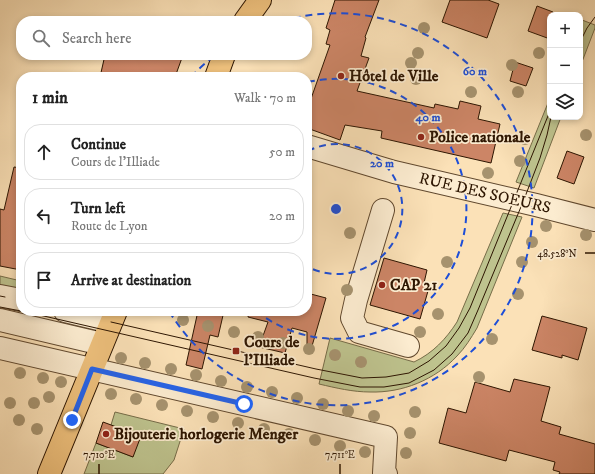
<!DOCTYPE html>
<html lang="en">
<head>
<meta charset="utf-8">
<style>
  :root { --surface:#fff; --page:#f6f6f6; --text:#222; --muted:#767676; --line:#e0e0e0 }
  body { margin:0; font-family:"IM FELL DW Pica",serif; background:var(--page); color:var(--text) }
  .controls { position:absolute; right:12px; top:12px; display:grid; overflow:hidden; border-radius:8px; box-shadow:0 2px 6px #0003 }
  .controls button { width:36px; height:36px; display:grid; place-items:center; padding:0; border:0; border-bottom:1px solid var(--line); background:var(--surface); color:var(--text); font:20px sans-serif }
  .stop { position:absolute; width:12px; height:12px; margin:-9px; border:3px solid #2563eb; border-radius:50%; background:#fff }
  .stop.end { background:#2563eb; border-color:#fff; box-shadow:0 1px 4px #0008 }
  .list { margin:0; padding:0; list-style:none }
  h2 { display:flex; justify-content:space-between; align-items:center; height:52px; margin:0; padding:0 16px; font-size:17px }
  h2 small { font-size:13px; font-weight:400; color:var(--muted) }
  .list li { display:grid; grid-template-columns:26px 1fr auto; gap:12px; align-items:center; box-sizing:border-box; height:56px; margin:0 8px 8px; padding:0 8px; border:1px solid var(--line); border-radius:16px }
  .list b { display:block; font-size:15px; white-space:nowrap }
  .list p { margin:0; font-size:13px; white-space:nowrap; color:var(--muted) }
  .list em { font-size:13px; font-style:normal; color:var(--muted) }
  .icon { flex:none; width:22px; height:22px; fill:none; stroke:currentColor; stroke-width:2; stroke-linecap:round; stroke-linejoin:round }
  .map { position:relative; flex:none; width:595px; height:474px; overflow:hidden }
  .search { position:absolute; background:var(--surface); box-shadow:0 2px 6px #0003; left:16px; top:16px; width:296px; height:44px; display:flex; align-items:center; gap:10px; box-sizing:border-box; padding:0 14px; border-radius:16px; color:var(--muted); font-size:15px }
  .panel { position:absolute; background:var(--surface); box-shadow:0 2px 6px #0003; left:16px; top:72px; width:296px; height:244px; border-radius:16px }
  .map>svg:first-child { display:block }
  .green { fill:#bec38e; stroke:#766c48 }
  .building { fill:#cc8566; stroke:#2d1501 }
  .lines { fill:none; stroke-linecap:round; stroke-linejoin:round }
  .minor-casing { stroke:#60482e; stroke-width:24 }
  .major-casing { stroke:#2d1501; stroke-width:24 }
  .minor { stroke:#fcecd0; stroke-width:22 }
  .major { stroke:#eec07c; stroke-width:22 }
  .tram { stroke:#2d1501; stroke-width:1 }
  .tree { fill:#a6926e }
  .route { stroke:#2563eb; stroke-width:5 }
  .ticks { fill:none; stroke:#2d1501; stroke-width:1.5 }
  .ring { fill:none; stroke:#1d4ed8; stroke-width:2; stroke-dasharray:7 5 }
  .poi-dot { fill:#8f2418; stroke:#fcecd0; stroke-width:1.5 }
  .labels { text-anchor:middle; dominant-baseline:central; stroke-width:3.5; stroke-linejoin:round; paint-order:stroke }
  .poi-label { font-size:16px; font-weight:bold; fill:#2d1501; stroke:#fcecd0; text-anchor:start }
  .street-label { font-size:16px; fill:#2d1501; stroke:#fcecd0 }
  .ticks-label { font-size:10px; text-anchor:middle; fill:#2d1501; stroke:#fcecd0; stroke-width:3.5; stroke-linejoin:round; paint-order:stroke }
  .centre { fill:#1d4ed8; stroke:#fcecd0; stroke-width:2 }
  .ring-label { font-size:12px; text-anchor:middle; font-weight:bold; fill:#1d4ed8; stroke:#fcecd0; stroke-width:3.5; stroke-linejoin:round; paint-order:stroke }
</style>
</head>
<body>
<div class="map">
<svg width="595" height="474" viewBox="0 0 595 474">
  <rect width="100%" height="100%" fill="#fbe1b7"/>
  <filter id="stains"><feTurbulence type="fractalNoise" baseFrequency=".005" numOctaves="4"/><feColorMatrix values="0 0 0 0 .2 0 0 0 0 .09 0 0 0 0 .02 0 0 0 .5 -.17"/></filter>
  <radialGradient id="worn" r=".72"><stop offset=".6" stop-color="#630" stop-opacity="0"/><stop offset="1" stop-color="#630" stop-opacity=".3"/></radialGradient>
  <!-- green -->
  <g class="green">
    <polygon points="582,20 595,25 595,28 580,67 580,24"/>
    <polygon points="550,98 550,117 561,117 534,188 516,182"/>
    <path d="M503 213 522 217 477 328C471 338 465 348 457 356 435 380 402 393 370 392 353 392 336 388 319 384L330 338 414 362C433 353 446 339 457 322Z"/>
    <polygon points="0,276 21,281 21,289 0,289"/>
    <polygon points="115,412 184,429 174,460 163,474 84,474 96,443 133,457 111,425"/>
  </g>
  <!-- building -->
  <g class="building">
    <polygon points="335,0 379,0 365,37 366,38 361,56 369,58 357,91 434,108 435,104 458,109 460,101 481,106 478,119 500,124 491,163 381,138 382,131 345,125 340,140 307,128 307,110 330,45 326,44 330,30 326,28"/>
    <polygon points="450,0 488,0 499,4 487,38 442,22"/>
    <polygon points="537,6 553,12 552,15 550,15 550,39 528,31"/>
    <polygon points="105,55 183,55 175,77 100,77"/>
    <polygon points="515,62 533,68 526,86 510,81"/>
    <polygon points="567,151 584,157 574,184 557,178"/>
    <polygon points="14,167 21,168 21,270 0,266 0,209 4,210"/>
    <polygon points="384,258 427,270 424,283 430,284 420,319 370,305"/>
    <polygon points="307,293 326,298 312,346 307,346 307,332 292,328 285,353 259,347 268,322 248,317 249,311 307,311"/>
    <polygon points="198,311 224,311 218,337 210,335 202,369 186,365"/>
    <polygon points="542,316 587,328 578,360 562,355 562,358 558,357 532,350"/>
    <polygon points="514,379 550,387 541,421 561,427 559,434 595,444 595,474 559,474 560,472 553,470 555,462 509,450 506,461 439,443 448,408 466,413 475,382 510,392"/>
    <polygon points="103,422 141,436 133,457 96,443"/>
  </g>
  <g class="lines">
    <defs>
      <g id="minor">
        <polyline points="307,146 394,172 536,205 595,220"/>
        <polyline points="383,210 356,300 352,318 359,332 408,346"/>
        <polyline points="0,296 21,300"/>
        <polyline points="65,311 111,322"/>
        <polyline points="0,320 102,344"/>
        <polyline points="0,348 386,437 384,473 386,474"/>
      </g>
      <g id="major">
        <polyline points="245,21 260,0"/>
        <polyline points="216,77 224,55"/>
        <polyline points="49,474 116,311"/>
      </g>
    </defs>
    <!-- minor casing -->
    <use href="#minor" class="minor-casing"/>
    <!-- major casing -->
    <use href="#major" class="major-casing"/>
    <!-- minor -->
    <use href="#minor" class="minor"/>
    <!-- major -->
    <use href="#major" class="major"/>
    <!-- tram -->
    <g class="tram">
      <polyline points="580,42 587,28 595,17"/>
      <polyline points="0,296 5,297"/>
      <polyline points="0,307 21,311"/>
      <polyline points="22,311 314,378 360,387 384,387 409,383 434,370 452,354 468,333 478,310 523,202 540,158 547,135 551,117"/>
      <polyline points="111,322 316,369 362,378 386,377 409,373 429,361 446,346 459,328 470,308 550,111"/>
    </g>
  </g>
  <!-- trees -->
  <g class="tree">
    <circle cx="424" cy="28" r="6"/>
    <circle cx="418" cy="53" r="6"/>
    <circle cx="539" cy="53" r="6"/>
    <circle cx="411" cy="63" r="6"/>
    <circle cx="512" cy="65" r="6"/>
    <circle cx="416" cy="79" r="6"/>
    <circle cx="471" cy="92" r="6"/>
    <circle cx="518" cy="92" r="6"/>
    <circle cx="586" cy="135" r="6"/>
    <circle cx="525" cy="139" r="6"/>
    <circle cx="520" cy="161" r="6"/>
    <circle cx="488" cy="173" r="6"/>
    <circle cx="546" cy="226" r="6"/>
    <circle cx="350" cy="233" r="6"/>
    <circle cx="586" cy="235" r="6"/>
    <circle cx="532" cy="242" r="6"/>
    <circle cx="447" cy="262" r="6"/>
    <circle cx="522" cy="262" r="6"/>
    <circle cx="347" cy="290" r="6"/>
    <circle cx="518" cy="294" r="6"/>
    <circle cx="438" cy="314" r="6"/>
    <circle cx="183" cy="320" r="6"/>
    <circle cx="208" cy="326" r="6"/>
    <circle cx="234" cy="332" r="6"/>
    <circle cx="420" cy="332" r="6"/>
    <circle cx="258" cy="337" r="6"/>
    <circle cx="492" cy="339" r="6"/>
    <circle cx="283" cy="343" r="6"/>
    <circle cx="309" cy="349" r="6"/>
    <circle cx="335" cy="355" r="6"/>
    <circle cx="121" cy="358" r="6"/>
    <circle cx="361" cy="362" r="6"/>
    <circle cx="145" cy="363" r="6"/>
    <circle cx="171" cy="369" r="6"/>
    <circle cx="20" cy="373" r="6"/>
    <circle cx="196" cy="375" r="6"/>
    <circle cx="479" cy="377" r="6"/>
    <circle cx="43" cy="378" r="6"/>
    <circle cx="221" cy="381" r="6"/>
    <circle cx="61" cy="382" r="6"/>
    <circle cx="247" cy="387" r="6"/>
    <circle cx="272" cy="392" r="6"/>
    <circle cx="111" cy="394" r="6"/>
    <circle cx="49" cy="397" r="6"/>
    <circle cx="297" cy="398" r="6"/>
    <circle cx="136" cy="399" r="6"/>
    <circle cx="10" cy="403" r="6"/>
    <circle cx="34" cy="403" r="6"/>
    <circle cx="323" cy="404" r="6"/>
    <circle cx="162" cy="405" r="6"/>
    <circle cx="187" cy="411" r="6"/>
    <circle cx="348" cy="411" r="6"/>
    <circle cx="415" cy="412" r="6"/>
    <circle cx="374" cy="416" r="6"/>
    <circle cx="213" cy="417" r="6"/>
    <circle cx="19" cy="420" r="6"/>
    <circle cx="238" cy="423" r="6"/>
    <circle cx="37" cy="429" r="6"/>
    <circle cx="264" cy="429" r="6"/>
    <circle cx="410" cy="433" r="6"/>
    <circle cx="289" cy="434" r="6"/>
    <circle cx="315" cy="440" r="6"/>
    <circle cx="340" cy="446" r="6"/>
    <circle cx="365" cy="452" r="6"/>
    <circle cx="406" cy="453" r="6"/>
  </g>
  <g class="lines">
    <!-- route -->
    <polyline class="route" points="72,420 92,369 244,404"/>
  </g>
  <!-- ticks -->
  <path class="ticks" d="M585 253H595M99 464V474M340 464V474"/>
  <!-- distance rings -->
  <g class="ring">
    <path d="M308 151A65 65 0 1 1 308 267"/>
    <path d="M308 82A130 130 0 1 1 256 311"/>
    <path d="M191 77A196 196 0 0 1 214 56M282 21A196 196 0 1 1 169 311"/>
  </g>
  <!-- markers -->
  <g class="poi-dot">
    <circle cx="341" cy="76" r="4"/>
    <circle cx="421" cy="137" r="4"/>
    <circle cx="382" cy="285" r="4"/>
    <rect x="232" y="347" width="8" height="8" rx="2"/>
    <circle cx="106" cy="434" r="4"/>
  </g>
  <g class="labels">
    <!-- poi labels -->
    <g class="poi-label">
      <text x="349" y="76">Hôtel de Ville</text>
      <text x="429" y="137">Police nationale</text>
      <text x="390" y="285">CAP 21</text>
      <text x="244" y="342">Cours de<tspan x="244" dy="18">l'Illiade</tspan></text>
      <text x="114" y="434">Bijouterie horlogerie Menger</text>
    </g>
    <!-- street labels -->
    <g class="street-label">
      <text transform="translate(485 193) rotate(13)">RUE DES SOEURS</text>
    </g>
  </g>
  <g class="ticks-label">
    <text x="557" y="257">48.528°N</text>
    <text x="99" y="458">7.710°E</text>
    <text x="340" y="458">7.711°E</text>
  </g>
  <circle cx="336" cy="209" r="6" class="centre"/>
  <g class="ring-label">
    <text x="475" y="75">60 m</text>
    <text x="428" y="121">40 m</text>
    <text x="382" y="167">20 m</text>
  </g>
  <rect width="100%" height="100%" filter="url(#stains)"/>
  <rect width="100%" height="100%" fill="url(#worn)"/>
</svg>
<div class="controls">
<button>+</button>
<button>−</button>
<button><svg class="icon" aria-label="layers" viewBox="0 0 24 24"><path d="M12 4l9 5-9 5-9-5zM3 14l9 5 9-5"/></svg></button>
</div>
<div class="stop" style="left:244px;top:404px"></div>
<div class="stop end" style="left:72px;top:420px"></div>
<div class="search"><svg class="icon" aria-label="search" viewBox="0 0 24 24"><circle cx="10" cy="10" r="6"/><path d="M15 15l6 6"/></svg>Search here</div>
<section class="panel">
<h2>1 min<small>Walk · 70 m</small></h2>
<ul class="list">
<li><svg class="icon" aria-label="ahead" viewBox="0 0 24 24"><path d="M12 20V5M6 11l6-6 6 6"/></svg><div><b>Continue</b><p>Cours de l'Illiade</p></div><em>50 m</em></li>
<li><svg class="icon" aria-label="left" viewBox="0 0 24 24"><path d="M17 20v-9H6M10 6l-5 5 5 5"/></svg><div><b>Turn left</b><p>Route de Lyon</p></div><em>20 m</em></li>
<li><svg class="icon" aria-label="arrive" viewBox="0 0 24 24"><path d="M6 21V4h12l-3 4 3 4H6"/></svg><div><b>Arrive at destination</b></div></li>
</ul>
</section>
</div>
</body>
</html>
